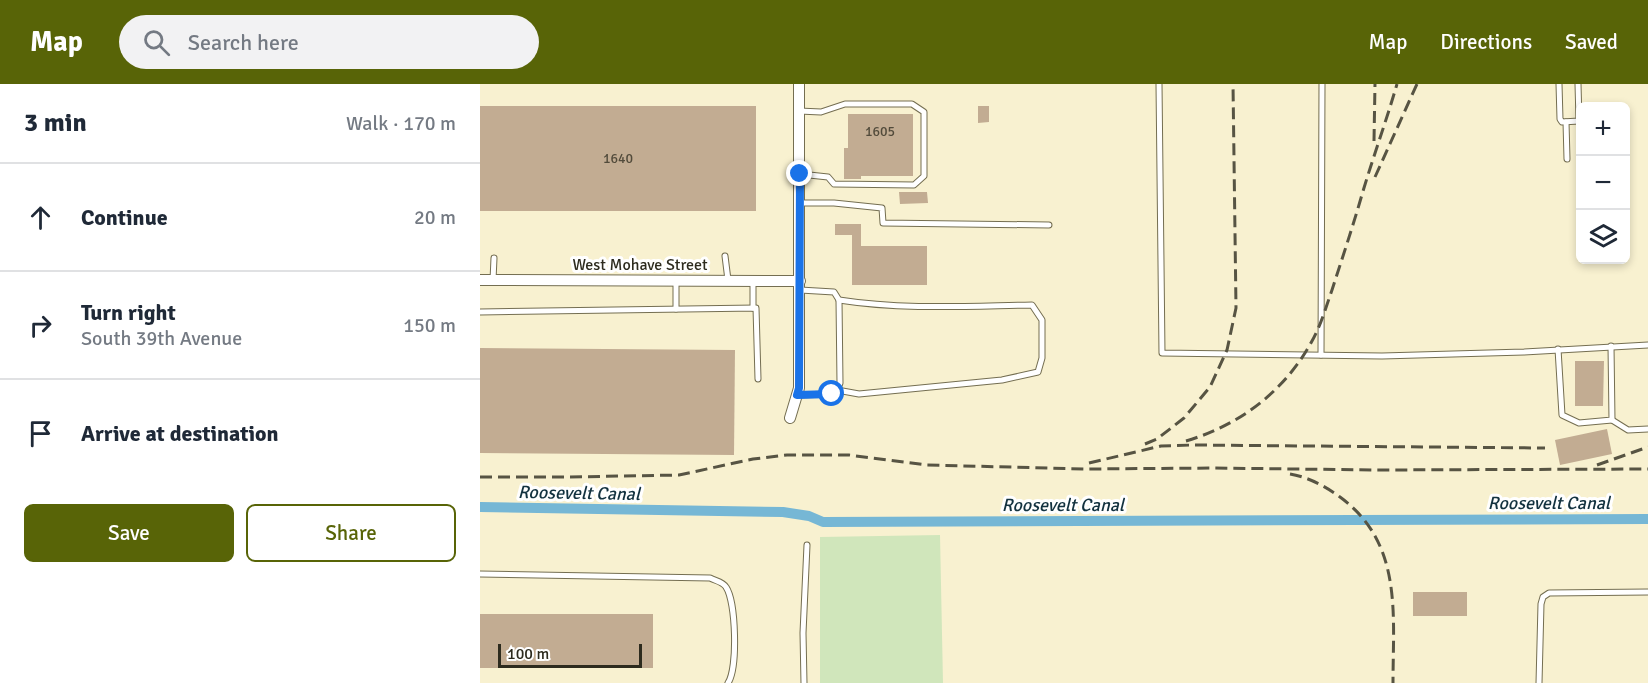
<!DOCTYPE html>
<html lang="en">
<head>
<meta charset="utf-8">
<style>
  :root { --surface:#fff; --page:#f2f2f3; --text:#1f2937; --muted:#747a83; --line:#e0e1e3; --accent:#586407 }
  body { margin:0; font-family:Signika,sans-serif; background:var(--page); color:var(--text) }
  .controls { position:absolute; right:18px; top:18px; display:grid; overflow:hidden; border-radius:9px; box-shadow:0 3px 9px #0003 }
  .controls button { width:54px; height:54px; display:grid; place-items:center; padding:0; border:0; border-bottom:2px solid var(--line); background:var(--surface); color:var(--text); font:30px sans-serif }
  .scale { position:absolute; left:18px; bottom:15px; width:144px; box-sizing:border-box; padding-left:6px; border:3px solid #2d2b1e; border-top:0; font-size:16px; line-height:21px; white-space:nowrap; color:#2d2b1e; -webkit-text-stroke:4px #fff; paint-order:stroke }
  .stop { position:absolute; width:18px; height:18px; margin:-14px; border:4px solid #1a73e8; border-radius:50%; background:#fff }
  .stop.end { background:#1a73e8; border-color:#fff; box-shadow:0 2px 6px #0008 }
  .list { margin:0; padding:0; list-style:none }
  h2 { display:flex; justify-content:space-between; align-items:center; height:78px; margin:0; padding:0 24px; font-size:26px }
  h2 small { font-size:20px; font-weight:400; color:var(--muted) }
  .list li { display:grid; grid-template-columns:39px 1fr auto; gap:18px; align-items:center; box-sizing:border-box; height:108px; padding:0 24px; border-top:2px solid var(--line) }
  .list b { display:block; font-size:22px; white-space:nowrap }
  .list p { margin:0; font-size:20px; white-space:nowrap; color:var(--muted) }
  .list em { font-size:20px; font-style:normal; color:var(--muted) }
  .actions { display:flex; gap:12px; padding:18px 24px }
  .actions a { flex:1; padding:14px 0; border:2px solid var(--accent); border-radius:9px; text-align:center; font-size:21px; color:var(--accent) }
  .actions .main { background:var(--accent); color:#fff }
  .icon { flex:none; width:33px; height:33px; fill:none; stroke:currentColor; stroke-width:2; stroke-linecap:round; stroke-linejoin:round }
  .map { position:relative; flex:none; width:1168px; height:599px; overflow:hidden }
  header { display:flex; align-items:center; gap:36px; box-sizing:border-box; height:84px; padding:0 30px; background:var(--accent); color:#fff }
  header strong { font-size:28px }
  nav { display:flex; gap:33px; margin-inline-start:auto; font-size:21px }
  .search { width:420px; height:54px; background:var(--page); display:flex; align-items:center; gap:15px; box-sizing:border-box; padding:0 21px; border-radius:33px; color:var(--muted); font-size:22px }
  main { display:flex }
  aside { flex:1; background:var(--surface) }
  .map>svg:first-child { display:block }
  .green { fill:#d0e6bb }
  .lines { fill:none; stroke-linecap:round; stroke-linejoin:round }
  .canal { stroke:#76b7d5; stroke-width:10 }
  .building { fill:#c2ac92 }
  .service-casing { stroke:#746e51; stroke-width:7 }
  .minor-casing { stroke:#746e51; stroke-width:12 }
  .service { stroke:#fff; stroke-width:5 }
  .minor { stroke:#fff; stroke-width:10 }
  .rail { stroke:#575443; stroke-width:3; stroke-dasharray:12 6; stroke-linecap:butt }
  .route { stroke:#1a73e8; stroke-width:8 }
  .labels { text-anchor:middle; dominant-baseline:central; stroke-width:6; stroke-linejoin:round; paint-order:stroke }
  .number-label { font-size:14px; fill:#524b3b }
  .street-label { font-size:16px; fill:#2d2b1e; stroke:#fff }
  .water-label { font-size:18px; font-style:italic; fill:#13323f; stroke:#fff }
</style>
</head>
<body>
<header>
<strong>Map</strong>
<div class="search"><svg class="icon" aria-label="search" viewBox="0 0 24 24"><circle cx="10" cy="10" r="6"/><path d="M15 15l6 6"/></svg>Search here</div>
<nav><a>Map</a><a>Directions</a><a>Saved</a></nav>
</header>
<main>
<aside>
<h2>3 min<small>Walk · 170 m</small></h2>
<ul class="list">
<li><svg class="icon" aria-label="ahead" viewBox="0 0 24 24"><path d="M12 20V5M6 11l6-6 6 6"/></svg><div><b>Continue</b></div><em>20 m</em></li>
<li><svg class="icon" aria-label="right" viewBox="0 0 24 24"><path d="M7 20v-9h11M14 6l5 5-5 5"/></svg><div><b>Turn right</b><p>South 39th Avenue</p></div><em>150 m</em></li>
<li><svg class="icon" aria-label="arrive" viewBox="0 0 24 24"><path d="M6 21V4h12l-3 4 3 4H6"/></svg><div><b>Arrive at destination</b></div></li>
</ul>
<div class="actions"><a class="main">Save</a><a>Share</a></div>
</aside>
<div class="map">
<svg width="1168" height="599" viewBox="0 0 1168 599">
  <rect width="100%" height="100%" fill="#f8f1d0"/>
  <!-- green -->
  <polygon class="green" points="460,451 463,599 340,599 340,453"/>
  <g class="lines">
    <!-- canal -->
    <polyline class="canal" points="0,423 303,428 329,432 343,438 1168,435"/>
  </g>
  <!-- building -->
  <g class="building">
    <rect x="0" y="22" width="276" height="105"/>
    <polygon points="498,22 509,22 509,38 498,39"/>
    <polygon points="368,30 433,30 433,92 381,92 381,95 364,95 364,64 368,64"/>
    <polygon points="419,108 447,108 448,119 420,120"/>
    <polygon points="355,140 381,140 381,162 447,162 447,201 372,201 372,151 355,151"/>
    <polygon points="0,264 255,266 254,371 0,369"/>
    <polygon points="1095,277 1124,277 1123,322 1095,322"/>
    <polygon points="1127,345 1132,370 1080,381 1075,356"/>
    <rect x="933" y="508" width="54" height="24"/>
    <rect x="0" y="530" width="173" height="54"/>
  </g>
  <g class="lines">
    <defs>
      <g id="service">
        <polyline points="679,0 682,269 902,272 1044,268 1168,261"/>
        <polyline points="1079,0 1080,35 1082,38 1099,37 1098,0"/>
        <polyline points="319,27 341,28 365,20 432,20 444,28 444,92 434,101 354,100 348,93 320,90"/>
        <polyline points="1086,38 1087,75"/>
        <polyline points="320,119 354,119 402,124 403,139 569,141"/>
        <polyline points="245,172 248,196"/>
        <polyline points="13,196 14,174"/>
        <polyline points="273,196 273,224"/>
        <polyline points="196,197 196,225"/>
        <polyline points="0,228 276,224 278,295"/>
        <polyline points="1078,265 1082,331 1099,339 1132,336 1131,262"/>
        <polyline points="841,271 842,0"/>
        <path d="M357 306 379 310 522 296 558 288 562 274V236L552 221C488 222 423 226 359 216"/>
        <polyline points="317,311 352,310 357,306 360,299 359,216 354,208 320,206"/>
        <polyline points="1132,336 1148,346 1168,345"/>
        <path d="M0 490 230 494C236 497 243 498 246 503 256 518 258 584 248 599"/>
        <polyline points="324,599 323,549 327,461"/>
        <polyline points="1059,599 1061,520 1063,513 1069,509 1168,508"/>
      </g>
      <g id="minor">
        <polyline points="0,196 320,197"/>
        <polyline points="310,334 319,304 319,0"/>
      </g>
    </defs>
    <!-- service casing -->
    <use href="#service" class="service-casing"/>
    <!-- minor casing -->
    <use href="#minor" class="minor-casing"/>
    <!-- service -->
    <use href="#service" class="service"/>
    <!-- minor -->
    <use href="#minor" class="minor"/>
    <!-- rail -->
    <g class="rail">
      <polyline points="894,57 895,0"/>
      <polyline points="895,93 937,0"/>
      <path d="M706 357C760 341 805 307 832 257 841 241 846 223 852 206 862 175 872 145 881 114 892 76 906 38 917 0"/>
      <polyline points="665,360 677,355 704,334 730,303 747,266 756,224 753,0"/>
      <polyline points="609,379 681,362 713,361 1065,364"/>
      <polyline points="1117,381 1168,363"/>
      <path d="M810 390C828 393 845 402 860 413 923 459 913 530 913 599"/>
      <polyline points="0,393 88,393 199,391 273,375 307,371 369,371 447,381 606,385 734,384 896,386 1168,385"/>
    </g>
  </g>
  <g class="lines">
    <!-- route -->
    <polyline class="route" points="320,90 319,304 317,311 352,310"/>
  </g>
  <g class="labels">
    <!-- number labels -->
    <g class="number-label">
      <text x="400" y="47">1605</text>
      <text x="138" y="74">1640</text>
    </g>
    <!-- street labels -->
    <g class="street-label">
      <text x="160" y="181">West Mohave Street</text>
    </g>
    <!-- water labels -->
    <g class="water-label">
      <text transform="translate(99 409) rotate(1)">Roosevelt Canal</text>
      <text x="1069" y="419">Roosevelt Canal</text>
      <text x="583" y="421">Roosevelt Canal</text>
    </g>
  </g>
</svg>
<div class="controls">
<button>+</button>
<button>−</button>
<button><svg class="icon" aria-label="layers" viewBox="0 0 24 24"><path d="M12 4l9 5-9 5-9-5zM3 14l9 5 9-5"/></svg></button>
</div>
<div class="scale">100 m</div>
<div class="stop" style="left:352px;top:310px"></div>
<div class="stop end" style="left:320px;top:90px"></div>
</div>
</main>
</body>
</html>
